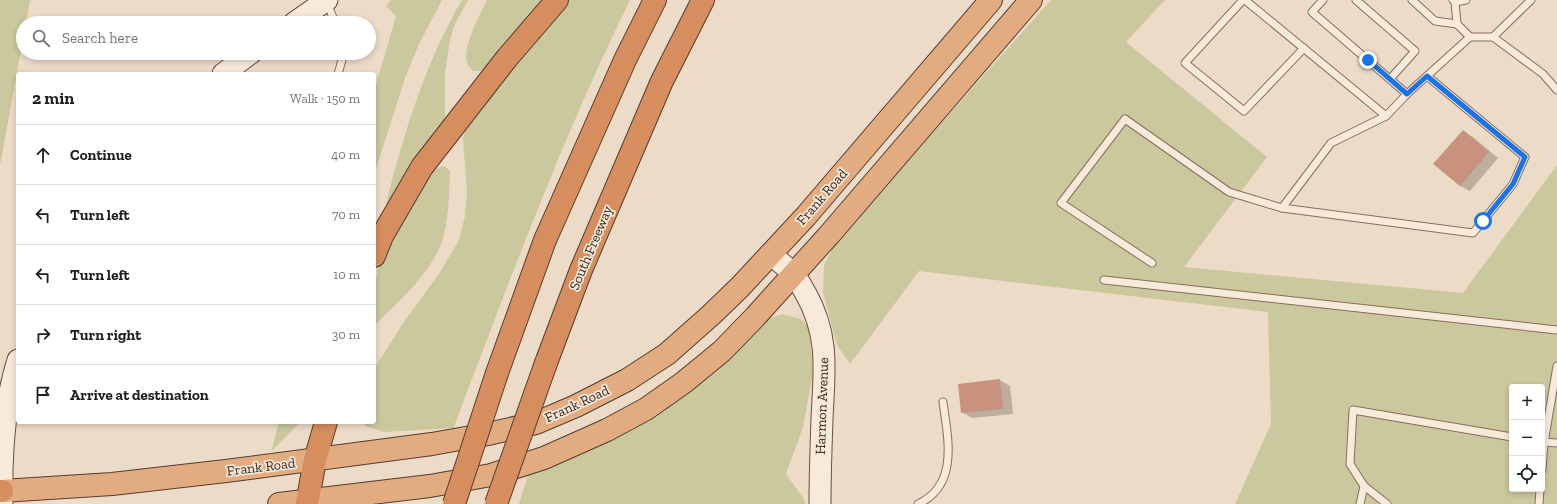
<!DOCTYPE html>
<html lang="en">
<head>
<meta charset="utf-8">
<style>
  :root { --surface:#fff; --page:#f2f2f2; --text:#202124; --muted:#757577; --line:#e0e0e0 }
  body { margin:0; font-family:"Zilla Slab",serif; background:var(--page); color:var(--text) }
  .controls { position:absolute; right:12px; bottom:12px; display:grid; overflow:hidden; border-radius:4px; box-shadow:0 2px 6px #0003 }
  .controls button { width:36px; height:36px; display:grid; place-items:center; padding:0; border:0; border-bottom:1px solid var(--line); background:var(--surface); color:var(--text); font:20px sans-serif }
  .stop { position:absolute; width:12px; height:12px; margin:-9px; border:3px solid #1a73e8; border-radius:50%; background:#fff }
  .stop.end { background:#1a73e8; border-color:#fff; box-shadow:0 1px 4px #0008 }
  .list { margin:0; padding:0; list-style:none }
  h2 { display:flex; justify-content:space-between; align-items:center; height:52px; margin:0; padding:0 16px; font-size:17px }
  h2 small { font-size:13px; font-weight:400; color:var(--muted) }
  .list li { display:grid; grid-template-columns:26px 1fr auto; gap:12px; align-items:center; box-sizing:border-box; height:60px; padding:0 16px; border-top:1px solid var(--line) }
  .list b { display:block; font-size:15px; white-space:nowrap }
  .list em { font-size:13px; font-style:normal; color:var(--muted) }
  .icon { flex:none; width:22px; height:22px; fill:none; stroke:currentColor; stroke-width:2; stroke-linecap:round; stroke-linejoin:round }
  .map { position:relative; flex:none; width:1557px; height:504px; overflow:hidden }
  .search { position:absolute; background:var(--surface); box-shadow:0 2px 6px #0003; left:16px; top:16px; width:360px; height:44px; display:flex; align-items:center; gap:10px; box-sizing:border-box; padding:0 14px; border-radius:22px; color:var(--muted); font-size:15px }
  .panel { position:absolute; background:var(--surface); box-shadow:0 2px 6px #0003; left:16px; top:72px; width:360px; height:352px; border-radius:4px }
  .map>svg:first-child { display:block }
  .green { fill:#cac89c; fill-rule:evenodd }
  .shadow { fill:#0003 }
  .building { fill:#c8927f }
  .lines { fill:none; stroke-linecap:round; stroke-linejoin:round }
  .service-casing { stroke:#876d5d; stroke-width:9 }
  .secondary-casing { stroke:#694e41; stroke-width:23 }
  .trunk-casing { stroke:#553c31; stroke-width:24 }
  .motorway-casing { stroke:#553c31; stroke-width:24 }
  .service { stroke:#f7eada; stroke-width:7 }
  .secondary { stroke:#f7eada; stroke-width:21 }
  .trunk { stroke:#e2ac80; stroke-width:22 }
  .motorway { stroke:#d68e5e; stroke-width:22 }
  .motorway-bridge-casing { stroke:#553c31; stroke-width:24; stroke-linecap:butt }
  .motorway-bridge { stroke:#d68e5e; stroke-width:22 }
  .route { stroke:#1a73e8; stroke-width:5 }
  .labels { text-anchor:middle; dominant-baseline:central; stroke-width:3.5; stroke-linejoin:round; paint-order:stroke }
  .street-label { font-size:14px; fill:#382820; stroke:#f4e7d7 }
</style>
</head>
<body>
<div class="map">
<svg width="1557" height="504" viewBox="0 0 1557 504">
  <rect width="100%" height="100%" fill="#ecdbc7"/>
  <!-- green -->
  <g class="green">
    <polygon points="0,0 30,0 26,23 23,23 23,39 0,165"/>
    <polygon points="391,0 442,0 419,44 405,78 374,175 374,92 396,16 386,6"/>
    <path d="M462 0H468L454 26 450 40 445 72V119L393 204H386C404 133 425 63 462 0Z"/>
    <path d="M487 0H544L490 65 481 71H473C471 68 468 66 467 63 462 48 480 14 487 0Z"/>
    <path d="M568 0H630C563 136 510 279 456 421L454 428 384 432 366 426 363 422H374V369L406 319 439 274 459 240 465 216 467 191 463 139 466 124Z"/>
    <path d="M1051 0H1165L1126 42 1267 157 1184 267 1463 293 1557 165V504H1235L1271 424 1268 312 919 271 850 364 837 345 823 292 824 265 837 240ZM1512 387H1542V489H1512Z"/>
    <path d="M444 166 450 171C449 193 449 217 443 238 433 272 398 302 374 326V291L378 269 395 232 432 170Z"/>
    <polygon points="782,314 801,319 810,328 813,372 803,427 786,474 804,499 805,504 519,504 531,466 584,447 768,319"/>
    <polygon points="279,422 300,422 271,452"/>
  </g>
  <!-- shadow -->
  <g class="shadow">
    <polygon points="1463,131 1473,137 1498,158 1470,191 1460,186 1435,164"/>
    <polygon points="1000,380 1010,386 1013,414 972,418 962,412"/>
  </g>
  <!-- building -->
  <g class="building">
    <polygon points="1463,130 1489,152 1460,186 1433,164"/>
    <polygon points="1000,379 1003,409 961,413 958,384"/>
  </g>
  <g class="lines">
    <defs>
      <g id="service">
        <polyline points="1243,0 1185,63 1244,111 1304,48"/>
        <polyline points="1245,0 1386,116"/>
        <polyline points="1323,0 1312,12 1407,94"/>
        <polyline points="1356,0 1415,51 1390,79"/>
        <polyline points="1412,0 1435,21 1457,24"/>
        <polyline points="1453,0 1455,2 1457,24 1470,37"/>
        <polyline points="327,2 335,23"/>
        <polyline points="1455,2 1466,0"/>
        <polyline points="1493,37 1531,0"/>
        <polyline points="338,74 344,53"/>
        <polyline points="1282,208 1331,143 1386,116 1407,94 1470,37 1493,37 1543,74 1557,90"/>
        <polyline points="1152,263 1061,203 1125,119 1229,192 1282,208 1473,233 1513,184 1525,157 1427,76"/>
        <polyline points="1104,280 1557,330"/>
        <polyline points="1542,442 1557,443"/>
        <polyline points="1542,470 1544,443 1557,366"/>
        <path d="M918 504C959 485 948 439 943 402"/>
        <polyline points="1360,504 1364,486"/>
        <polyline points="1387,504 1364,486 1350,464 1353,410 1512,437"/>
        <polyline points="1539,504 1540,489"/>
      </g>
      <g id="secondary">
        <polyline points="294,23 327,0"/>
        <polyline points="223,74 251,53"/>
        <path d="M770 254C777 260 786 266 793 274 798 279 802 287 806 294 830 337 824 372 822 419 821 447 820 475 820 504"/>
        <path d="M2 504C1 458 4 404 18 360"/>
      </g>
      <g id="trunk">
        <polyline points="2,491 112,484 226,471 432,444 488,434 536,423 576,406 627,380 667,354 711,315 740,287 806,216 991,0"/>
        <polyline points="279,504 430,486 491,475 544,458 607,430 646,409 683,383 722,351 755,317 829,235 1031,0"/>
      </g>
      <g id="motorway">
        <polyline points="374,256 382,236 422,167 507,58 557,0"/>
        <polyline points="546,363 581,270 662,81 703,0"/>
        <polyline points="497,373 545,240 625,60 655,0"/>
        <polyline points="0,491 2,491"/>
        <polyline points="307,504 315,460 326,422"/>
      </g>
    </defs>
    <!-- service casing -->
    <use href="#service" class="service-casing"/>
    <!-- secondary casing -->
    <use href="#secondary" class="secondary-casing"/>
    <!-- trunk casing -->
    <use href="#trunk" class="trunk-casing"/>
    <!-- motorway casing -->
    <use href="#motorway" class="motorway-casing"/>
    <!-- service -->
    <use href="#service" class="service"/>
    <!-- secondary -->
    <use href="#secondary" class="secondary"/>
    <!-- trunk -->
    <use href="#trunk" class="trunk"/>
    <!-- motorway -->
    <use href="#motorway" class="motorway"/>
    <defs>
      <g id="motorway-bridge">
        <polyline points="454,504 497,373"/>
        <polyline points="496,504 546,363"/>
      </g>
    </defs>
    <!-- motorway-bridge casing -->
    <use href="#motorway-bridge" class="motorway-bridge-casing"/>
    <!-- motorway-bridge -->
    <use href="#motorway-bridge" class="motorway-bridge"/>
  </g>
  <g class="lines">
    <!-- route -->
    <polyline class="route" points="1368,60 1407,94 1427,76 1525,157 1513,184 1483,221"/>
  </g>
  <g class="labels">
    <!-- street labels -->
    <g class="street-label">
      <text transform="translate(822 197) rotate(-49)">Frank Road</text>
      <text transform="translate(591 248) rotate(-67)">South Freeway</text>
      <text transform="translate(577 404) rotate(-25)">Frank Road</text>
      <text transform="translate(822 406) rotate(-88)">Harmon Avenue</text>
      <text transform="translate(261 467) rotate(-7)">Frank Road</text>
    </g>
  </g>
</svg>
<div class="controls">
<button>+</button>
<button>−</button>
<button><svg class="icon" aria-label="locate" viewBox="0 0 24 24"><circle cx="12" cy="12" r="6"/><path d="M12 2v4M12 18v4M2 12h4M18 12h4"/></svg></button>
</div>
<div class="stop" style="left:1483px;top:221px"></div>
<div class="stop end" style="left:1368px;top:60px"></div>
<div class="search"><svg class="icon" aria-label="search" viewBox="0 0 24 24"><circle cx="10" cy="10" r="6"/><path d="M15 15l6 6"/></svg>Search here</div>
<section class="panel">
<h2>2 min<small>Walk · 150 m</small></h2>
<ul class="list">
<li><svg class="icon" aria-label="ahead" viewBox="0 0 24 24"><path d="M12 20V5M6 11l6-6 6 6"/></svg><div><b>Continue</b></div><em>40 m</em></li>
<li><svg class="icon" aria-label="left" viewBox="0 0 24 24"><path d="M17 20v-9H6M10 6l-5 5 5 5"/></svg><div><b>Turn left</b></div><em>70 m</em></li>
<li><svg class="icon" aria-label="left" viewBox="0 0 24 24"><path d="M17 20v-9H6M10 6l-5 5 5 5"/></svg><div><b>Turn left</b></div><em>10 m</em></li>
<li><svg class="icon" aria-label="right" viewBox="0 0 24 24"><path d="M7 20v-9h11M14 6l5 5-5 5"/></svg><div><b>Turn right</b></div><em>30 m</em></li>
<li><svg class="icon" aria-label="arrive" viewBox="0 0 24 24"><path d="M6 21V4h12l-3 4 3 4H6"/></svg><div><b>Arrive at destination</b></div></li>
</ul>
</section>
</div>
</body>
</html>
